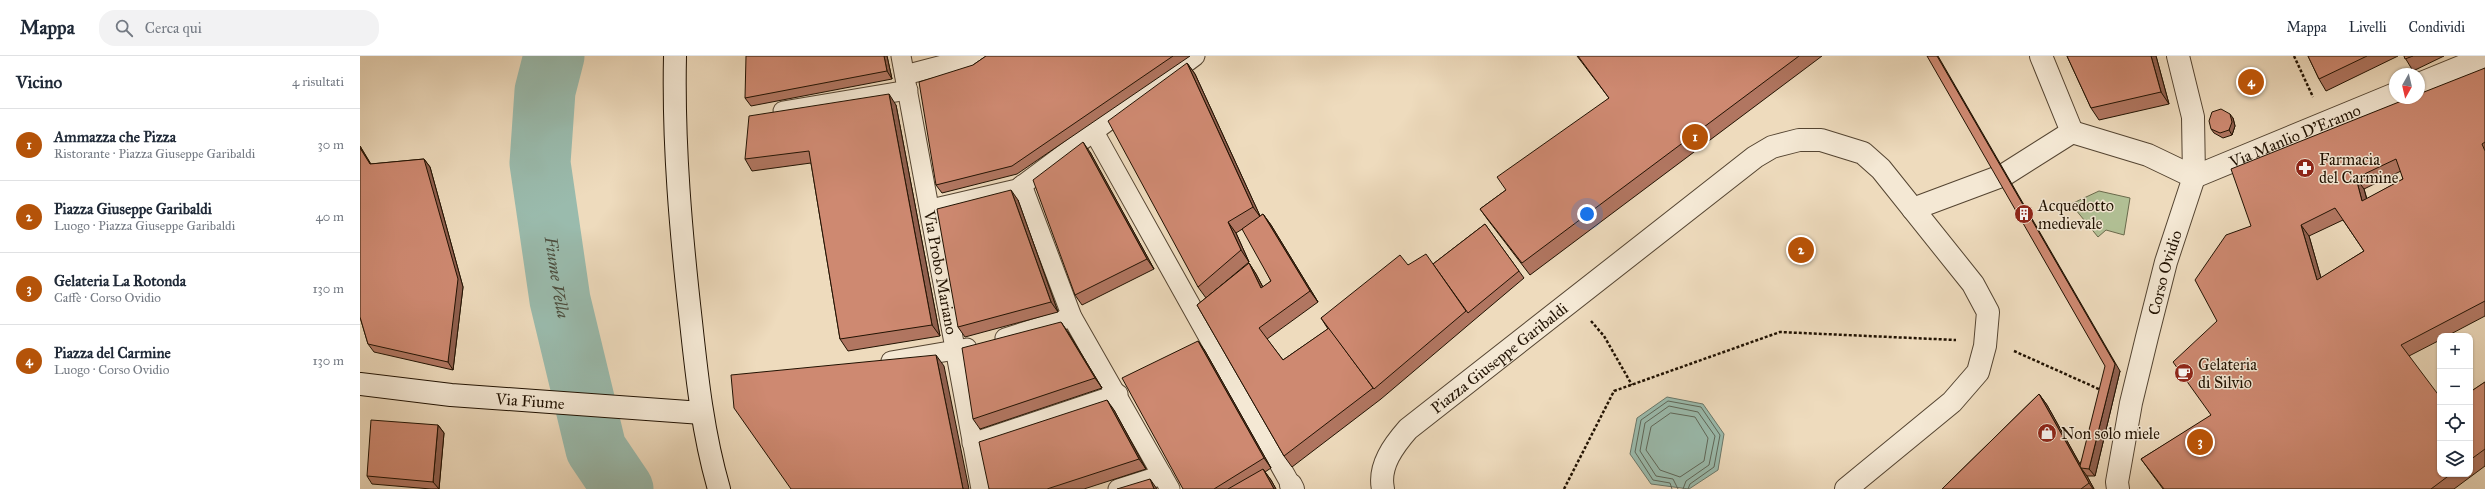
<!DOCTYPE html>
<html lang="it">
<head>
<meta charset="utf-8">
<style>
  :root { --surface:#fff; --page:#f2f2f3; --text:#1f2937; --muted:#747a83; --line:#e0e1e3; --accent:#b45309 }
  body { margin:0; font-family:"IM FELL Great Primer",serif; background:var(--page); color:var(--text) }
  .controls { position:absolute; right:12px; bottom:12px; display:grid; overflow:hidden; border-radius:8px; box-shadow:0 1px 3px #0004 }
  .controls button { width:36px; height:36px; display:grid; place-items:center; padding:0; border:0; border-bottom:1px solid var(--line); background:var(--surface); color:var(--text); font:20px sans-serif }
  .compass { position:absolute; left:2029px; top:12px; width:36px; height:36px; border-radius:50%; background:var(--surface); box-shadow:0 1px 3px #0004; rotate:188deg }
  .you { position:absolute; left:1227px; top:158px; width:14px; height:14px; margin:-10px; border:3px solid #fff; border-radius:50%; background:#1a73e8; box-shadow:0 0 0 6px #1a73e833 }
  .badge { display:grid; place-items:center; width:26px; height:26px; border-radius:50%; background:var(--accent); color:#fff; font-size:13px; font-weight:700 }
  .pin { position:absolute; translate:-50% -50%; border:2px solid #fff; box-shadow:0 1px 4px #0006 }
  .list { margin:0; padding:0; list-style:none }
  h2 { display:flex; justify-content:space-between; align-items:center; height:52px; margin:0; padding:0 16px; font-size:17px }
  h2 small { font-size:13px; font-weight:400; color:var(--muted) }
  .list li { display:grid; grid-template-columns:26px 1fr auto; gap:12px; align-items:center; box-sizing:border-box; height:72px; padding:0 16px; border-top:1px solid var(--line) }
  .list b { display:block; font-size:15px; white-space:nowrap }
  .list p { margin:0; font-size:13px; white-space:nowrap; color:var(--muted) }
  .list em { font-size:13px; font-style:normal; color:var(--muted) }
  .icon { flex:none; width:22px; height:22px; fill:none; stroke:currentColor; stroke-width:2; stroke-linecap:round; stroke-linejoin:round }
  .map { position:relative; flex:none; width:2125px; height:433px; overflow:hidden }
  header { display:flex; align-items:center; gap:24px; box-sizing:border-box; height:56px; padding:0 20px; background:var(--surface); border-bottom:1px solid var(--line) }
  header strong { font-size:19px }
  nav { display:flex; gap:22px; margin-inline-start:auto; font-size:14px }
  .search { width:280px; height:36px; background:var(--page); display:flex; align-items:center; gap:10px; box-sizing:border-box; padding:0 14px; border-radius:16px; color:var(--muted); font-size:15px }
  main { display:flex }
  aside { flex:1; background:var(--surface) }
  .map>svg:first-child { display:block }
  .green { fill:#b2c196; stroke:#6a6a4c }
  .water { fill:#9abbad; stroke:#6a7769 }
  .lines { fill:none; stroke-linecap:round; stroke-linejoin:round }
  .shore { stroke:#5e6658; stroke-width:1 }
  .river { stroke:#9abbad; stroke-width:61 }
  .lane-casing { stroke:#544431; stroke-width:21 }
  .street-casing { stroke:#544431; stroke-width:24 }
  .secondary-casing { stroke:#211202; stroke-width:24 }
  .path { stroke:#211202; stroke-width:2.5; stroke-dasharray:3 2; stroke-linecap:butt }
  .lane { stroke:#f4e8d4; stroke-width:19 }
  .street { stroke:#f4e8d4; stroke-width:22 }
  .secondary { stroke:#f4e8d4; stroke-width:22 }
  .wall { fill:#b17661; stroke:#211202; fill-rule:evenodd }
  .shaded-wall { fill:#90604f; stroke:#211202 }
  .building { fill:#ce8971; stroke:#211202; fill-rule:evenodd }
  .labels { text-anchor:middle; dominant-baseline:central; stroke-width:3; stroke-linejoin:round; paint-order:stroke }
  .street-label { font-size:16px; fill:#211202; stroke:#f4e8d4 }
  .poi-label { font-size:16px; fill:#211202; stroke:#f4e8d4; text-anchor:start }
  .water-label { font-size:17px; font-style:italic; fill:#4b4d3e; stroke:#f4e8d4 }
</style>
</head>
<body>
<header>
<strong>Mappa</strong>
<div class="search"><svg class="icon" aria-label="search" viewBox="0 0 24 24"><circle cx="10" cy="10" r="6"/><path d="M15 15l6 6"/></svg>Cerca qui</div>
<nav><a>Mappa</a><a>Livelli</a><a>Condividi</a></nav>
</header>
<main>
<aside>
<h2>Vicino<small>4 risultati</small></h2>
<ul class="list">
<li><span class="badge">1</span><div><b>Ammazza che Pizza</b><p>Ristorante · Piazza Giuseppe Garibaldi</p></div><em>30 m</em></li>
<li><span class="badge">2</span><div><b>Piazza Giuseppe Garibaldi</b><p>Luogo · Piazza Giuseppe Garibaldi</p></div><em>40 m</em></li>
<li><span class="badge">3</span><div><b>Gelateria La Rotonda</b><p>Caffè · Corso Ovidio</p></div><em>130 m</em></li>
<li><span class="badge">4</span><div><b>Piazza del Carmine</b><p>Luogo · Corso Ovidio</p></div><em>130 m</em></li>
</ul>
</aside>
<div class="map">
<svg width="2125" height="433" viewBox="0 0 2125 433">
  <rect width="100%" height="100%" fill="#eedbbd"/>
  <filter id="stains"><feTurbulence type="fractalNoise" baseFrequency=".005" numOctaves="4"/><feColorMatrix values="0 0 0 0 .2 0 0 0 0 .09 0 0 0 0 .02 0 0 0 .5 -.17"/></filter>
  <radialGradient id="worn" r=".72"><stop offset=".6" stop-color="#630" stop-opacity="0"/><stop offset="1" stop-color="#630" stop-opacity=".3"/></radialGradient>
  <!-- green -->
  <polygon class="green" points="1739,135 1770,142 1764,179 1746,174 1738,181 1711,148"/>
  <!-- water -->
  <polygon class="water" points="1307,341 1343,348 1364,378 1358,414 1329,433 1291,428 1270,398 1277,362"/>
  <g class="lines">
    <!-- shore -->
    <g class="shore">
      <polygon points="1311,357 1335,361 1348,382 1344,405 1320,421 1300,414 1286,394 1291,371"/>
      <polyline points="1312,433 1310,427 1293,424 1275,396 1281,364 1308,345 1341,351 1360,379 1354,411 1330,428 1328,433"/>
      <polyline points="1318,433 1313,423 1296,420 1280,395 1285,367 1309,350 1338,356 1355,380 1349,409 1326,425 1323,433"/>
    </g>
    <!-- river -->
    <path class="river" id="s1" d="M194 0 185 35 180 107 200 244 236 393 263 433"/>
    <defs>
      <g id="lane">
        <path id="s2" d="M541 0 621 433"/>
        <polyline points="545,19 617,0"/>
        <polyline points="423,55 548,34"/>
        <polyline points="734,76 931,429"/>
        <polyline points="662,129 712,261 810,433"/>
        <polyline points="571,153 657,133 835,0"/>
        <polyline points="645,282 712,261"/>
        <polyline points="531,305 607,292"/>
        <polyline points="612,387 758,338"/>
        <polyline points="758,433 802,419"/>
      </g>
      <g id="street">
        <polyline points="1681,0 1712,76"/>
        <polyline points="2059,28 2125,1"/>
        <path id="s3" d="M1834 121 2035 38"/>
        <polyline points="1553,153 1644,119 1712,76 1788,99 1834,121"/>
        <polyline points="931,429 933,433"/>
        <path id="s4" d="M1023 433C1018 410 1034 389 1048 373L1395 101 1412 91 1439 84H1461L1503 97 1521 113 1613 228 1628 256 1625 290 1618 316 1592 346 1486 433"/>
        <path id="s5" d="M1758 433 1757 426 1771 347 1787 281 1806 206 1834 121 1833 61 1818 0"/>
      </g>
      <g id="secondary">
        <path d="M315 0C313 88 321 178 331 266 337 322 343 378 359 433"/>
        <path id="s6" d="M0 328 91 339 342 357"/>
      </g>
    </defs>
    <!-- lane casing -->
    <use href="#lane" class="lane-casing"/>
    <!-- street casing -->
    <use href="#street" class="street-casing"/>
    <!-- secondary casing -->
    <use href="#secondary" class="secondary-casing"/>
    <!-- path -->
    <g class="path">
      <polyline points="1934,0 1953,41"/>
      <polyline points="1231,265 1244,280 1272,329"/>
      <polyline points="1654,295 1741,334"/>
      <polyline points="1204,433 1254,335 1420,276 1596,284"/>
    </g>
    <!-- lane -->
    <use href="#lane" class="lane"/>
    <!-- street -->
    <use href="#street" class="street"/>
    <!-- secondary -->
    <use href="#secondary" class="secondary"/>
  </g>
  <!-- wall -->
  <g class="wall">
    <polygon points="527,0 532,23 391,50 385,42"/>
    <polygon points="626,0 830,0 657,118 582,137 576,129 613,9"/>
    <polygon points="1217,0 1462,0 1170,219 1128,164 1120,153 1146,134 1249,42"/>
    <polygon points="1707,0 1796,0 1809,48 1739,64 1731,52"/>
    <polygon points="1948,0 2038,0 1966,35 1959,23"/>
    <polygon points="2044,0 2084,0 2053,15"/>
    <polygon points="827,7 835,18 900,160 903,158 911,169 958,246 907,283 923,304 968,273 961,262 1048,209 1073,208 1125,168 1164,222 1113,265 1021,343 932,411 924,400 837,249 889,207 896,218 903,231 911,225 884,172 876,177 889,206 846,242 838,231"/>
    <path d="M2125 12V260L2087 280H2080V284L2049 300 2080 418H2110V336L2125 326V410L2094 433H1803L1781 403 1851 360 1857 265 1891 170ZM2041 115 2043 123 2007 143 2004 133ZM1983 164 2004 195 1961 222 1949 180Z"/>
    <polygon points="536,49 580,280 488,295 480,283 451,107 392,115 385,103"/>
    <polygon points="1873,62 1875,70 1872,79 1863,82 1854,77 1851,73"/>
    <polygon points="0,90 11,108 64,103 70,111 103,231 93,314 14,296 8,288 0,261"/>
    <polygon points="730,96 794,213 722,249 715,239"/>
    <polygon points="658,144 698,256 605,281 598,271"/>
    <polygon points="708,276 742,332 620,373 613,363"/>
    <polygon points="838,285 845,295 911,412 905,416 911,424 916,433 823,433"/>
    <polygon points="1760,315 1735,420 1727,420 1734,433 1582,433 1679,338 1687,349 1720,408"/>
    <polygon points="754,354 786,413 724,433 629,433"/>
    <polygon points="78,369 84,377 79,433 71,433 12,428 7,420"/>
  </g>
  <!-- shaded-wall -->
  <g class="shaded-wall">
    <polygon points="524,0 527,0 532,23 527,15"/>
    <polygon points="1577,0 1578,0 1760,315 1735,420 1729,413 1755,308"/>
    <polygon points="1791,0 1796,0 1809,48 1801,36"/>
    <polygon points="827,7 835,18 901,162 893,151"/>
    <polygon points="529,38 536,49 580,280 572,269"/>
    <polygon points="1870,58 1873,62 1875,70 1872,79 1869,74"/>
    <polygon points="723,86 730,96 794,213 787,203"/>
    <polygon points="0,90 15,116 0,92"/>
    <polygon points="64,103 70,111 103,231 93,314 88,306"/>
    <polygon points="1996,122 2004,133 2010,156 2002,145"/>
    <polygon points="651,134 658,144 698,256 691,246"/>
    <polygon points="903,158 911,169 958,246 950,235"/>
    <polygon points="868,166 876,177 889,206 881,194"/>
    <polygon points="1941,169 1949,180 1965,236 1957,224"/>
    <polygon points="889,207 896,218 909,243 901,232"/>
    <polygon points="701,266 708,276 742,332 735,322"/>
    <polygon points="838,285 845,295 911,412 904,402"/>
    <polygon points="576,299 584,310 609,433 603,433"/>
    <polygon points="1679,338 1687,349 1722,412 1721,412 1727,420 1734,433 1733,433 1729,427"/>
    <polygon points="747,344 754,354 786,413 779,403"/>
    <polygon points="78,369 84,377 79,433 73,426"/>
    <polygon points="903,413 911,424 916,433 914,433"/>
    <polygon points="790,423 797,433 794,433"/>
  </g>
  <!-- building -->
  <g class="building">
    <polygon points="386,0 524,0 527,15 385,42"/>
    <polygon points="626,0 813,0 652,110 576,129 559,26 613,9"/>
    <polygon points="1218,0 1439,0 1162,207 1120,153 1146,134 1137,121 1249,42"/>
    <polygon points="1567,0 1577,0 1755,308 1729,413 1721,412 1720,410 1745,310"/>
    <polygon points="1707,0 1791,0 1801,36 1731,52"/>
    <polygon points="1948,0 2007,0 1959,23"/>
    <polygon points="2044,0 2053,0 2045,3"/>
    <polygon points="827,7 893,151 868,166 881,194 838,231 748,65"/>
    <path d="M2125 12V86L2122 88 2125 95V245L2041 289 2080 341V418H2091L2071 433H1804L1781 403 1851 359 1813 306 1857 265 1835 224 1866 179 1891 170 1871 113 2049 42H2059V38ZM2036 103 2043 123 2002 145 1996 122ZM1975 152 2004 195 1957 224 1941 169Z"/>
    <polygon points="529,38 572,269 480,283 449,95 385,103 389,60"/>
    <polygon points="1861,53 1870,58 1872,66 1869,74 1860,77 1851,73 1849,65 1852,56"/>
    <polygon points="723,86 787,203 715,239 673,124"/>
    <polygon points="0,92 10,108 64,103 98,223 88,306 8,288 0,261"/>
    <polygon points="651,134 691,246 598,271 577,153"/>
    <polygon points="903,158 950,235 899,272 923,304 969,272 1013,332 924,400 837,249 889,207 901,232 911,225 882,173"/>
    <polygon points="1125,168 1159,215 1108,257 1073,208"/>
    <polygon points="1066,198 1106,255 1014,333 961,262 1040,199 1048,209"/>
    <polygon points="701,266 735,322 613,363 602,292"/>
    <polygon points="838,285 904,402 854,433 823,433 762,322"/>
    <polygon points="576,299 603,433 431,433 374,352 371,319"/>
    <polygon points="2125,326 2125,393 2110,404 2110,336"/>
    <polygon points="1679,338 1729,427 1721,433 1582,433"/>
    <polygon points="747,344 779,403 687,433 629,433 619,386"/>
    <polygon points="11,364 78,369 73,426 7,420"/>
    <polygon points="903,413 914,433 868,433"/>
    <polygon points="790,423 794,433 757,433"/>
  </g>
  <!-- icons -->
  <defs>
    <symbol id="pharmacy-disc" viewBox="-11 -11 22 22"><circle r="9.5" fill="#8f2418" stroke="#f4e8d4"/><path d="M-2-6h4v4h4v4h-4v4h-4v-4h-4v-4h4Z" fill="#fff"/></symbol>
    <symbol id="building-disc" viewBox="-11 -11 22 22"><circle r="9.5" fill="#8f2418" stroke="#f4e8d4"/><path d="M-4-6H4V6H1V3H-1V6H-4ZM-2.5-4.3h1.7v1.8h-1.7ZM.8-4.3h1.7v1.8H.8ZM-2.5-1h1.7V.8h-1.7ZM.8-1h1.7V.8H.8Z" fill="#fff"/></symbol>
    <symbol id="cafe-disc" viewBox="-11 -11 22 22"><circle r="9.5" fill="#8f2418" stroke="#f4e8d4"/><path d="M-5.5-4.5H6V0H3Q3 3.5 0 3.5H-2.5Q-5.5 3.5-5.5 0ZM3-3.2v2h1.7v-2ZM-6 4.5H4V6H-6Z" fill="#fff"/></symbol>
    <symbol id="shop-disc" viewBox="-11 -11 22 22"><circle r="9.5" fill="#8f2418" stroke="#f4e8d4"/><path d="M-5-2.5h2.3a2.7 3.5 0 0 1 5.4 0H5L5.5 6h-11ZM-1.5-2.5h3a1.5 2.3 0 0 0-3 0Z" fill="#fff"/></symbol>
  </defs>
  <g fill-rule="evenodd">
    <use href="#pharmacy-disc" x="1934" y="101" width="22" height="22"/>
    <use href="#building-disc" x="1653" y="147" width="22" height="22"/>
    <use href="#cafe-disc" x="1813" y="306" width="22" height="22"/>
    <use href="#shop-disc" x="1676" y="366" width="22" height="22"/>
  </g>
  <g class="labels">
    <!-- street labels -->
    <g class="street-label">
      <text stroke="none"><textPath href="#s3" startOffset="109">Via Manlio D'Eramo</textPath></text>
      <text stroke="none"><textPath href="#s2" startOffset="220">Via Probo Mariano</textPath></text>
      <text stroke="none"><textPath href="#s5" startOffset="222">Corso Ovidio</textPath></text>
      <text stroke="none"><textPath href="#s4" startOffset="183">Piazza Giuseppe Garibaldi</textPath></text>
      <text stroke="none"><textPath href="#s6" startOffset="171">Via Fiume</textPath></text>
    </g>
    <!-- poi labels -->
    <g class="poi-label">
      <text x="1959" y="103">Farmacia<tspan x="1959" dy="18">del Carmine</tspan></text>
      <text x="1678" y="149">Acquedotto<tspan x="1678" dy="18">medievale</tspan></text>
      <text x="1838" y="308">Gelateria<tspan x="1838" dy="18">di Silvio</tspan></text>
      <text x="1701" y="377">Non solo miele</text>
    </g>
    <!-- water labels -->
    <g class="water-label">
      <text stroke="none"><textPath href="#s1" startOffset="224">Fiume Vella</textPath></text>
    </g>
  </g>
  <rect width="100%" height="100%" filter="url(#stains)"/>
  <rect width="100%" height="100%" fill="url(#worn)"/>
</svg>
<div class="controls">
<button>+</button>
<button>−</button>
<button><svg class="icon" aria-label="locate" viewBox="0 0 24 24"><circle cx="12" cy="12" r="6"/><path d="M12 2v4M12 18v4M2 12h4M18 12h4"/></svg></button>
<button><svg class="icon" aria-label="layers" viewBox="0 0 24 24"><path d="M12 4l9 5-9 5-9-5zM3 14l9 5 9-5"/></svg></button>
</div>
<svg class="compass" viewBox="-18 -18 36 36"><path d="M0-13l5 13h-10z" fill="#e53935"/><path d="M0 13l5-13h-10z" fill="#747a83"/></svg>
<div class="you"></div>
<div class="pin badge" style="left:1335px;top:81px">1</div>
<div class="pin badge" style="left:1441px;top:194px">2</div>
<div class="pin badge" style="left:1840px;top:386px">3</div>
<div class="pin badge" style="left:1891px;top:26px">4</div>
</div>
</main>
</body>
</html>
